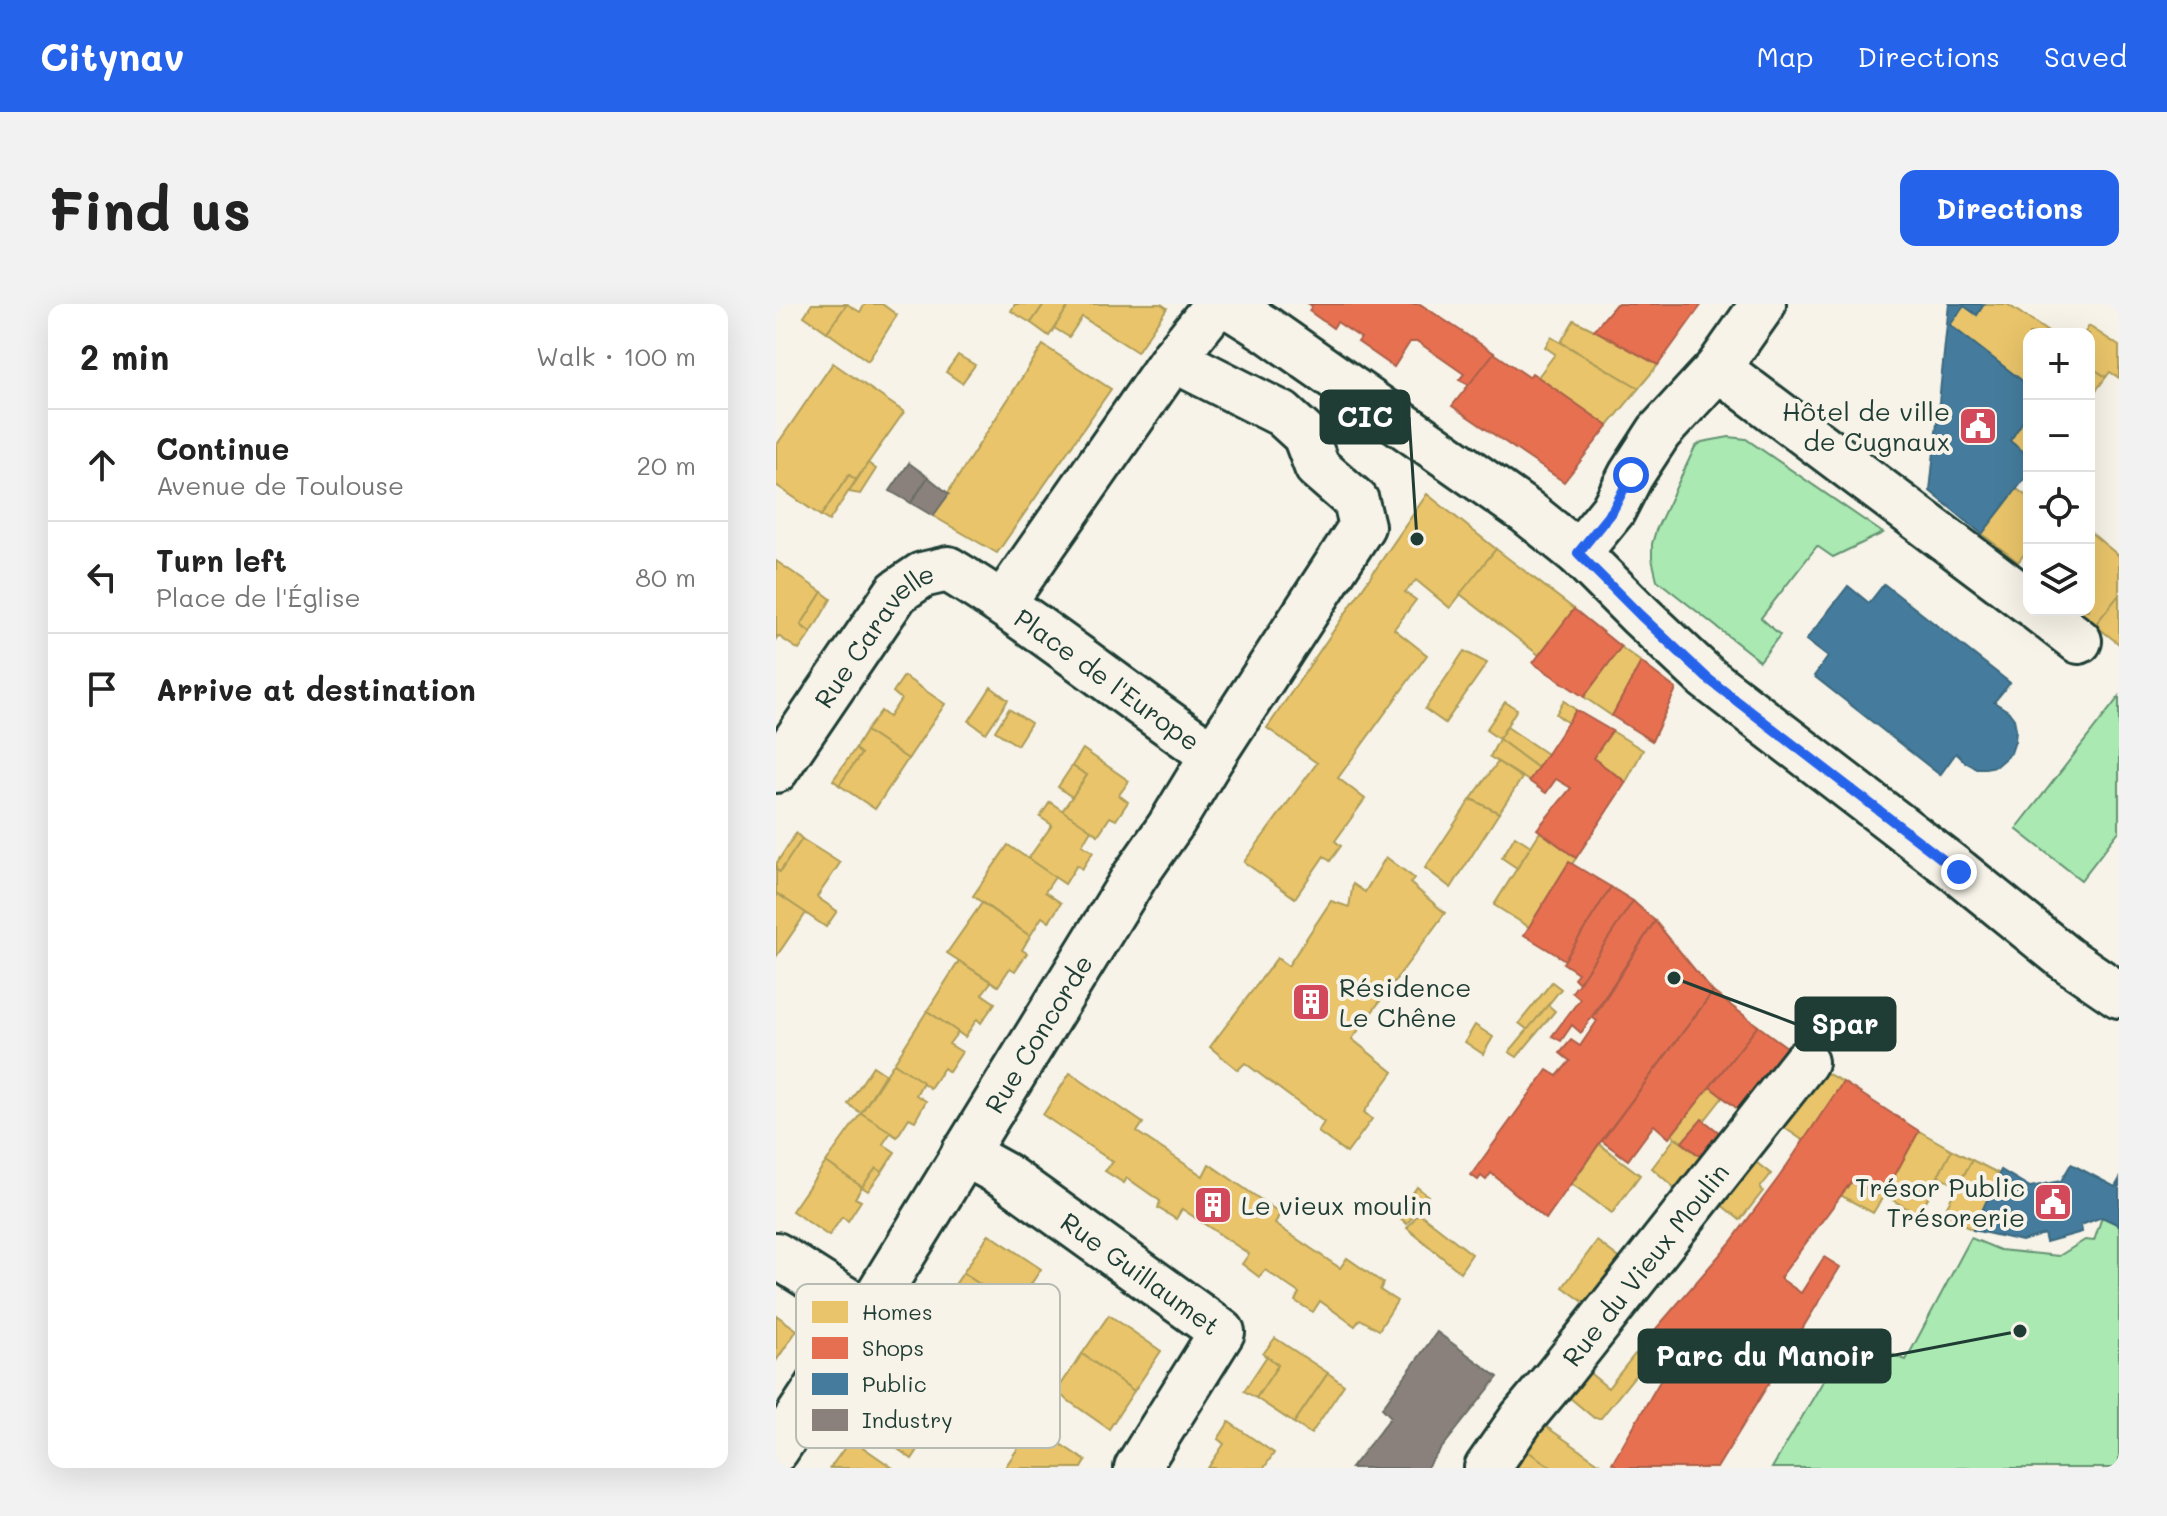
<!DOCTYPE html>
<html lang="en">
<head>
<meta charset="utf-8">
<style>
  :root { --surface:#fff; --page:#f2f2f2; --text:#222; --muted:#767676; --line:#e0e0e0; --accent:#2563eb }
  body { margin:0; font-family:Mali,sans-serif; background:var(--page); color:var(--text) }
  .controls { position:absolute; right:24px; top:24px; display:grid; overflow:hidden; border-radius:16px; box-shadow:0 8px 32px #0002 }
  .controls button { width:72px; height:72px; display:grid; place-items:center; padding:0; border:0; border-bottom:2px solid var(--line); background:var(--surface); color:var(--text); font:40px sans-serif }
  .stop { position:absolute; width:24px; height:24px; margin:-18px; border:6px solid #2563eb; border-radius:50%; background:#fff }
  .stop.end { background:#2563eb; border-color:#fff; box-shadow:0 2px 8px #0008 }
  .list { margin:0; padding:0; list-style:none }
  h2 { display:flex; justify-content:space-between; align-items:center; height:104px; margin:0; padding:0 32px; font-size:34px }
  h2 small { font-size:26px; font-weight:400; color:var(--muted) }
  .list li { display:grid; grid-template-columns:52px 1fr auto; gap:24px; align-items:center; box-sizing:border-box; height:112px; padding:0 32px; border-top:2px solid var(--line) }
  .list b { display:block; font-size:30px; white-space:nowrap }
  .list p { margin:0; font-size:26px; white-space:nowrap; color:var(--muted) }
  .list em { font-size:26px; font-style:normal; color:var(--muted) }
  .icon { flex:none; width:44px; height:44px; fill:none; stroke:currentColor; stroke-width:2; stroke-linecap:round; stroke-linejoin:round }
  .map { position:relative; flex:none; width:1343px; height:1164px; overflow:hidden; border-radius:16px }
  header { display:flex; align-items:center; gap:48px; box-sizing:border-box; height:112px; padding:0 40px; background:var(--accent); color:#fff }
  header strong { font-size:38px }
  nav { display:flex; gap:44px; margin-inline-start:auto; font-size:28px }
  .intro { display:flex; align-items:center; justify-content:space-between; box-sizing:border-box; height:192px; padding:0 48px }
  h1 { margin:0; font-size:56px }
  .button { padding:20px 36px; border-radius:16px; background:var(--accent); color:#fff; font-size:28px; font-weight:700 }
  main { display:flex; gap:48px; padding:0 48px }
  aside { flex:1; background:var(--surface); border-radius:16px; box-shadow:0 8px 32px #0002 }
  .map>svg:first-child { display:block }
  .green { fill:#aae9b1; stroke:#649372; stroke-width:2 }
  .homes { fill:#e9c46a; stroke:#ac9c5a; stroke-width:2 }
  .shops { fill:#e76f51; stroke:#ab6048; stroke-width:2 }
  .public { fill:#457b9d; stroke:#3a687e; stroke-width:2 }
  .industry { fill:#8a817c; stroke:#6a6d66; stroke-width:2 }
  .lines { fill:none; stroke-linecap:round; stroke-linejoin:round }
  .minor-casing { stroke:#1f3d34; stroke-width:50 }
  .minor { stroke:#f7f3e8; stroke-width:44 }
  .route { stroke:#2563eb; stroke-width:10 }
  .labels { text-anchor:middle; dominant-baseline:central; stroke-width:8; stroke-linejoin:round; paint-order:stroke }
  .poi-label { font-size:26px; fill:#1f3d34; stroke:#f7f3e8; text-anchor:end }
  .street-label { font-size:26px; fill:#1f3d34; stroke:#f7f3e8 }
  .key { fill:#f7f3e8; stroke:#b6bcb2; stroke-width:2 }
  .key-label { font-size:22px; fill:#1f3d34 }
  .leader { fill:none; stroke:#1f3d34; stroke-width:3 }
  .callout-dot { fill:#1f3d34; stroke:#f7f3e8; stroke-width:3 }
  .callout { fill:#1f3d34; stroke:#1f3d34; stroke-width:3 }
  .callout-label { font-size:28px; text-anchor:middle; font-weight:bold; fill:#fff }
</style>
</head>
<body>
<header>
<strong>Citynav</strong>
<nav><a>Map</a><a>Directions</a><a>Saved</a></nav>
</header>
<div class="intro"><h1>Find us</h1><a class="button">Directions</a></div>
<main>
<aside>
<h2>2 min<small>Walk · 100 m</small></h2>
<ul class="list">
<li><svg class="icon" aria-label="ahead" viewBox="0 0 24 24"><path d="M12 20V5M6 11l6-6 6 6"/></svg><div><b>Continue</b><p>Avenue de Toulouse</p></div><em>20 m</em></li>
<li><svg class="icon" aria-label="left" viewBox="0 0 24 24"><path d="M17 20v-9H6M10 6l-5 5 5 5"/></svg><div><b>Turn left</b><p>Place de l'Église</p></div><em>80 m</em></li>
<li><svg class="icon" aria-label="arrive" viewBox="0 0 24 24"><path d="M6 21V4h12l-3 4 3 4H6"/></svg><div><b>Arrive at destination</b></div></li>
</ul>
</aside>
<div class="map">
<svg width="1343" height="1164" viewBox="0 0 1343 1164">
  <rect width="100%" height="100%" fill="#f7f3e8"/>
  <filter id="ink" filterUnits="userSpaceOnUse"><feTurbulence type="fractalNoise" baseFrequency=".0125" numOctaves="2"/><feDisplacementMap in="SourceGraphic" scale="16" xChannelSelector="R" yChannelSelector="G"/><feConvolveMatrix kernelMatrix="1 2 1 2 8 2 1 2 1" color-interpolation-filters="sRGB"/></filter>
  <g filter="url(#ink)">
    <!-- green -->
    <g class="green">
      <polygon points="953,133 970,135 1107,229 1057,253 1041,242 985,314 1004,331 984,357 881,276 876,255 876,240 880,226 919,143 926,138"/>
      <polygon points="1343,393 1343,527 1305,576 1240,525"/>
      <polygon points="1326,913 1343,921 1343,1164 996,1164 1069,1040 1094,1042 1130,1056 1195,934 1224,946 1283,952 1309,936 1318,937"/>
    </g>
    <!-- homes -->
    <g class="homes">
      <polygon points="36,0 71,0 51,28 28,12"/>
      <polygon points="71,0 84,8 89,0 106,0 121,11 92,57 51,28"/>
      <polygon points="239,0 268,0 255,19 235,7"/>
      <polygon points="268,0 294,0 273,32 255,19"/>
      <polygon points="294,0 385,0 391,4 361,48 306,13 293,33 278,24"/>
      <polygon points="1208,0 1231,0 1275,30 1253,30 1253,82 1174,21 1188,2 1201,11"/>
      <polygon points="798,16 818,26 882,61 863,84 785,38"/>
      <polygon points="1313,22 1343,42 1343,74 1334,68 1330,73 1313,62 1313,30 1308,30"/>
      <polygon points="775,33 863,84 832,122 762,73 779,50 769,43"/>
      <polygon points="267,41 335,85 221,249 157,212"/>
      <polygon points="182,51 199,61 186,79 170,68"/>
      <polygon points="57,59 128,108 80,176 73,171 45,212 0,181 0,142"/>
      <polygon points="1313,62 1330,73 1313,96"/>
      <polygon points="1253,108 1253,152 1234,137"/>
      <polygon points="92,159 100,165 84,190 73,188"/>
      <polygon points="73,171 80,176 53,217 45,212"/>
      <polygon points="1241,185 1253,194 1253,244 1242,258 1206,230"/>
      <polygon points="651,190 720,245 674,304 640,276 629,288 640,296 618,325 651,351 562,474 589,495 559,537 565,542 554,557 548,552 519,594 468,558 541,459 491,424"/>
      <polygon points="1313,227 1343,252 1343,291 1319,321 1301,306 1313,306"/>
      <polygon points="720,245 798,305 763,351 684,290"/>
      <polygon points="0,257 46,288 25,321 35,329 23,346 2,332 0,335"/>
      <polygon points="46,288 55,295 35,329 25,321"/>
      <polygon points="1343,291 1343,340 1319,321"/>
      <polygon points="845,343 865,358 836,412 808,393"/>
      <polygon points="688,347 711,359 669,419 649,405"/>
      <polygon points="128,372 169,400 132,455 90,427 105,407 113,413 125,395 117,388"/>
      <polygon points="215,383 232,396 210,429 193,417"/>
      <polygon points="788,397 800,406 792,419 780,410"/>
      <polygon points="729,398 741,405 723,435 710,426"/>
      <polygon points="233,405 255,419 241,441 219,427"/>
      <polygon points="731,423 771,450 762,464 723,435"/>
      <polygon points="90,427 132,455 99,505 63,481 85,450 79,445"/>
      <polygon points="836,427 867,446 850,478 817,454"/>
      <polygon points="723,435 762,464 753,477 714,453"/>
      <polygon points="79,445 85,450 63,481 57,476"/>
      <polygon points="307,445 353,477 343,491 352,498 340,516 334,513 322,531 286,507 311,471 296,462"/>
      <polygon points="722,458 746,474 723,509 695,495"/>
      <polygon points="296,462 311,471 296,493 282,483"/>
      <polygon points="695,495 723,509 675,584 649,564"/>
      <polygon points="274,498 315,526 306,541 317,548 306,565 301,561 289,580 252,555 276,521 264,513"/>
      <polygon points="764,528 800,554 796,560 793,558 753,623 718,601"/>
      <polygon points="20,529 26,535 4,568 0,566 0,560"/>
      <polygon points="739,532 755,542 741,564 726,554"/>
      <polygon points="26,535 64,559 41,593 61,607 50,623 0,589 0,566 4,568"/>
      <polygon points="232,541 279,573 269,588 285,599 273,618 266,613 254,632 197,592"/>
      <polygon points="610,553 638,574 634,579 669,609 576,735 617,768 588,808 596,815 571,849 542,828 548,818 469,759 462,766 434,743 501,654 512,662 555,597 573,603 577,580 589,588"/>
      <polygon points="0,589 30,609 0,653"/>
      <polygon points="206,599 254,632 246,646 251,649 239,667 234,664 222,682 171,649"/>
      <polygon points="183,657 215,678 206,690 219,699 205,719 201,715 189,733 151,707"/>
      <polygon points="776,678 785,685 752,726 743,719"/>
      <polygon points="772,701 779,707 741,753 733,748"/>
      <polygon points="151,707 182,728 173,740 186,748 173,768 168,764 154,784 118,759"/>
      <polygon points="699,721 717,733 707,750 689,738"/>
      <polygon points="118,759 147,778 140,791 150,797 139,817 133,814 121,833 85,809"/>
      <polygon points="1034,760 1067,778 1028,837 997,816"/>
      <polygon points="97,762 109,770 85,809 72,800"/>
      <polygon points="294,769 367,819 361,828 427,872 433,860 504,909 499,920 564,964 571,954 607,979 604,986 621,997 603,1026 584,1015 579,1022 544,997 537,1008 519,997 523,989 489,966 483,973 466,960 473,950 406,905 400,915 382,904 384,897 351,874 348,879 329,867 337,858 267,811"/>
      <polygon points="934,783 947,793 928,817 926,815 906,838 896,831"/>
      <polygon points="85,809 115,828 107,840 119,848 106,868 100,864 86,883 50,858"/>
      <polygon points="1143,827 1176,846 1143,911 1108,891"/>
      <polygon points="899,834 938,863 895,917 883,907 901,886 876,864"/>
      <polygon points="823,840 864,871 836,909 796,880"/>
      <polygon points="1176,846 1196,856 1182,882 1162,872"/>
      <polygon points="972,852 995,870 984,884 987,887 964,916 938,895"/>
      <polygon points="1196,856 1224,870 1197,926 1166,911"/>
      <polygon points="50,858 86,883 79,894 85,897 72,917 66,913 53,932 16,907"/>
      <polygon points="100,864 106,868 92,887 86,883"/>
      <polygon points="1075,878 1108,891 1097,909 1064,891"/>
      <polygon points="641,883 652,892 631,920 621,911"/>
      <polygon points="643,909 696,950 684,968 631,924"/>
      <polygon points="213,930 265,965 239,1004 187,969"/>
      <polygon points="821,937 846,956 813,1002 787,983"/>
      <polygon points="187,969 239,1004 213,1042 161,1007"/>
      <polygon points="0,1011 21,1026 0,1057"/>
      <polygon points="333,1011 385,1047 358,1087 306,1050"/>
      <polygon points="499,1034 552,1069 518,1119 480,1094 502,1061 487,1050"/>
      <polygon points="306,1050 358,1087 333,1125 280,1088"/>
      <polygon points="859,1050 869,1059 825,1114 818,1114 787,1088 804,1061 832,1084"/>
      <polygon points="491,1052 502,1061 480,1094 468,1087"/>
      <polygon points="552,1069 568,1081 535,1130 518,1119"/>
      <polygon points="112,1079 163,1114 136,1155 85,1119"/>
      <polygon points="759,1115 830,1164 776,1164 741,1141"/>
      <polygon points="453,1118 498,1149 488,1164 432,1164 448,1140 442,1135"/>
      <polygon points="257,1122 310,1157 306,1164 233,1164 230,1162"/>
      <polygon points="75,1135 117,1164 54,1164"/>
      <polygon points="747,1144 775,1163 774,1164 735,1164"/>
    </g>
    <!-- shops -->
    <g class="shops">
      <polygon points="533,0 644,0 718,49 693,81 683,76 688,70 642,38 634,38 618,63 582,38 585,34 561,18 557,24 533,7 536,2"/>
      <polygon points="840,0 926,0 882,61 818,26"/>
      <polygon points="718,49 753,73 756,69 762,73 832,122 788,178 676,102"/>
      <polygon points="798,305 845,343 808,393 757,359"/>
      <polygon points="865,358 900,385 876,437 836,412"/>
      <polygon points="800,406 836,427 817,454 850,478 800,554 761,525 795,484 780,475 770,489 753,477"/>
      <polygon points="793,558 835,583 789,656 748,631"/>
      <polygon points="835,583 857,597 803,679 798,674 802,669 787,659"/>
      <polygon points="857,597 879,617 805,729 796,721 785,737 776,732 804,695 796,688 803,679"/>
      <polygon points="879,617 937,688 823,840 770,915 715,869 710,876 705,872 702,876 695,871 771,766 781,772 794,757 784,749 795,736 804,742 821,717 817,714"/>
      <polygon points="937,688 982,722 893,834 878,821 852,856 826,837"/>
      <polygon points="982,722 1023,752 977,817 934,783"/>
      <polygon points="1067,778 1143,827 1108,891 1075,878 1004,974 1025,989 1048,953 1064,963 941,1164 844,1164 836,1159 897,1055 871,1035 954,939 1003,873"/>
      <polygon points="926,815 958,840 938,863 906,838"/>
    </g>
    <!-- public -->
    <g class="public">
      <polygon points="1173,0 1208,0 1201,11 1188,2 1174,21 1253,82 1253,108 1234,137 1253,152 1253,169 1206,230 1154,187"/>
      <polygon points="1108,280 1234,379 1218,398 1232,407 1238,415 1240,425 1239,437 1235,449 1220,462 1209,464 1200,464 1189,458 1180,449 1164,471 1038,372 1052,353 1030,336 1072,282 1093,299"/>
      <polygon points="1295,860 1339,883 1343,876 1343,921 1326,913 1305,921 1306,928 1270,938 1268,930 1246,937 1197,926 1225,866 1254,883 1285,877"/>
    </g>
    <!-- industry -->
    <g class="industry">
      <polygon points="133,159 152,173 135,199 114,187"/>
      <polygon points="152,173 173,190 157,212 135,199"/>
      <polygon points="661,1028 722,1073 650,1164 575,1164 615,1113 606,1104"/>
    </g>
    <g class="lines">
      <defs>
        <g id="minor">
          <polyline points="450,0 490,25 751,208 802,249 864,311 931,374 1183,568 1289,654 1343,691"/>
          <polyline points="942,64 1253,298"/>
          <polyline points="802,249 837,206 855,171 883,128 942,64 987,0"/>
          <polyline points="227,299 397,55 441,0"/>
          <polyline points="1263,306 1303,337"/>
          <path id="s1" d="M0 466 121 288 146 271 172 265C264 321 348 390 437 451L586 222 580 197 541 163 529 131 506 110 397 55"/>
          <path id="s2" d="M188 849 228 871 446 1028 361 1164"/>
          <polyline points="0,951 91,1009"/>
          <path id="s3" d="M0 1146 91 1009 359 572 394 522 437 451"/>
          <path id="s4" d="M711 1164 746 1114 782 1071 1029 758"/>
        </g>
      </defs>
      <!-- minor casing -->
      <use href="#minor" class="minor-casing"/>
      <!-- minor -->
      <use href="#minor" class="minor"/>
    </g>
  </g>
  <g class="lines" filter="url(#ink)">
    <!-- route -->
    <polyline class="route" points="855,171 837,206 802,249 864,311 931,374 1183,568"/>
  </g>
  <!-- icons -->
  <defs>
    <symbol id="civic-square" viewBox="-11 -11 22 22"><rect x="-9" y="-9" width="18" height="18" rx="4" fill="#d1495b" stroke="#f7f3e8"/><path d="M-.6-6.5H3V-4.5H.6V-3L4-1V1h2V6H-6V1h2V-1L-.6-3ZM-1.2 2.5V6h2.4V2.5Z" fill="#fff"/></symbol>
    <symbol id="building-square" viewBox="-11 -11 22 22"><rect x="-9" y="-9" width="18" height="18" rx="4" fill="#d1495b" stroke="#f7f3e8"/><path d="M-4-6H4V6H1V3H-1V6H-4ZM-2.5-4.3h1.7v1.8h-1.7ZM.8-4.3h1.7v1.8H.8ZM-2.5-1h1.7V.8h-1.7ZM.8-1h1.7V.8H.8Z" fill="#fff"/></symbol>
  </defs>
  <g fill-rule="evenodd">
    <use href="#civic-square" x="1180" y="100" width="44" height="44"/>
    <use href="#building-square" x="513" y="676" width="44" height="44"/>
    <use href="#civic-square" x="1255" y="876" width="44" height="44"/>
    <use href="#building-square" x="415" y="879" width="44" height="44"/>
  </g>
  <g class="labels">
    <!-- poi labels -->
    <g class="poi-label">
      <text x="1174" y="107">Hôtel de ville<tspan x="1174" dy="30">de Cugnaux</tspan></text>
      <text x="563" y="683" text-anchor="start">Résidence<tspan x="563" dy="30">Le Chêne</tspan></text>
      <text x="1249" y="883">Trésor Public<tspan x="1249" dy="30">Trésorerie</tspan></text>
      <text x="465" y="901" text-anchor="start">Le vieux moulin</text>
    </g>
    <!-- street labels -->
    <g class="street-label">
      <text stroke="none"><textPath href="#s1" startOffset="168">Rue Caravelle</textPath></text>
      <text stroke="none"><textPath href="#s1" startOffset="466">Place de l'Europe</textPath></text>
      <text stroke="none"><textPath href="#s3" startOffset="492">Rue Concorde</textPath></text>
      <text stroke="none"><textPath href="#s4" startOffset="258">Rue du Vieux Moulin</textPath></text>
      <text stroke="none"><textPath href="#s2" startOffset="214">Rue Guillaumet</textPath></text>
    </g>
  </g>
  <!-- legend -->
  <rect x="20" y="980" width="264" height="164" rx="12" class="key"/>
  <rect x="36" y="997" width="36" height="22" fill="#e9c46a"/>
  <rect x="36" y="1033" width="36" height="22" fill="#e76f51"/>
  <rect x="36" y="1069" width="36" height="22" fill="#457b9d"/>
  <rect x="36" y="1105" width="36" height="22" fill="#8a817c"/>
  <g class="key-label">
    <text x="86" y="1016">Homes</text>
    <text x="86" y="1052">Shops</text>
    <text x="86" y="1088">Public</text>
    <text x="86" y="1124">Industry</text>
  </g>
  <!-- callouts -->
  <path class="leader" d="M641 235L633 113M898 674L1020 720M1244 1027L1114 1052"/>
  <g class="callout-dot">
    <circle cx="641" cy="235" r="8"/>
    <circle cx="898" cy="674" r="8"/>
    <circle cx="1244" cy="1027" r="8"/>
  </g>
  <g class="callout">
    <rect x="545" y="87" width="88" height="52" rx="8"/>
    <rect x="1020" y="694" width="99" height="52" rx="8"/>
    <rect x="863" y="1026" width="251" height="52" rx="8"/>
  </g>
  <g class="callout-label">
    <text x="589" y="123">CIC</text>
    <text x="1069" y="730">Spar</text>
    <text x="989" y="1062">Parc du Manoir</text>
  </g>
</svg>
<div class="controls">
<button>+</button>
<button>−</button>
<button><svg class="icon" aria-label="locate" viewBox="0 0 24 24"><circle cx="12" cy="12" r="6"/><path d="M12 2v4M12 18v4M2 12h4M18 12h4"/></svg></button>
<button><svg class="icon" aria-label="layers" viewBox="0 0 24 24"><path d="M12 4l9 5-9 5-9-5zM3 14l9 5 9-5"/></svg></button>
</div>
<div class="stop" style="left:855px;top:171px"></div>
<div class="stop end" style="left:1183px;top:568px"></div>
</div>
</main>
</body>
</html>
